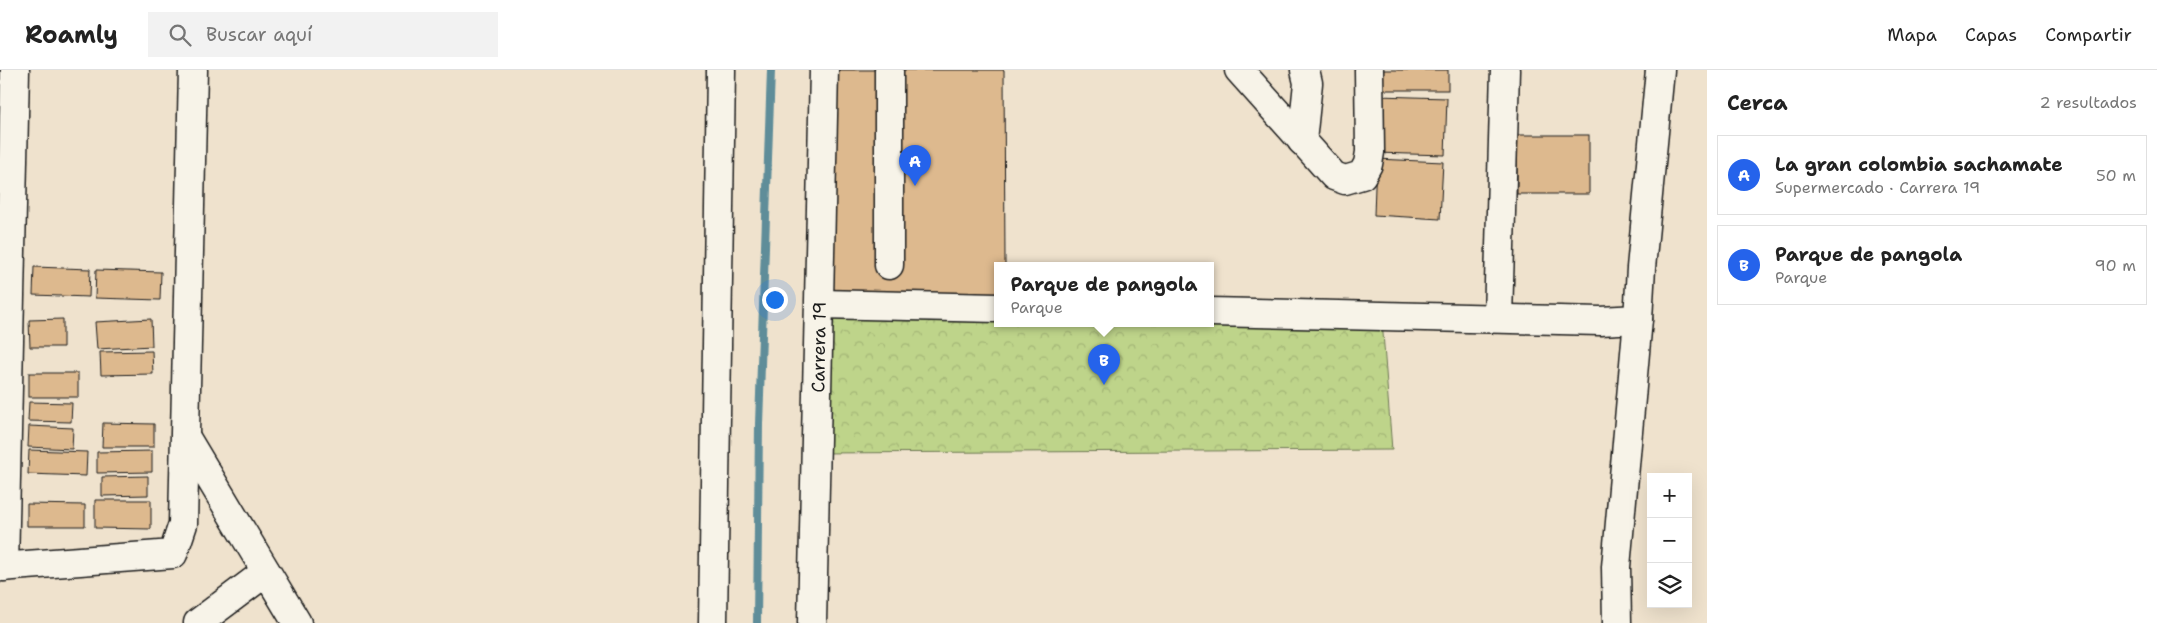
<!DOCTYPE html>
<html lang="es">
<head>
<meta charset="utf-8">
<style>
  :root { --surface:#fff; --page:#f2f2f2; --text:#222; --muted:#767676; --line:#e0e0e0; --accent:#2563eb }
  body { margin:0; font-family:"Shantell Sans",sans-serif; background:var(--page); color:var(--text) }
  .controls { position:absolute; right:15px; bottom:15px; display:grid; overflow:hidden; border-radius:0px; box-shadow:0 5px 20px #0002 }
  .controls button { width:45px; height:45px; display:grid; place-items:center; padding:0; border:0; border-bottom:1px solid var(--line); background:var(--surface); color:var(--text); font:25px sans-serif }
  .you { position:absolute; left:774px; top:229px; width:18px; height:18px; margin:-12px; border:4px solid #fff; border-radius:50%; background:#1a73e8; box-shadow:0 0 0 8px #1a73e833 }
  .badge { display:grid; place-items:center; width:32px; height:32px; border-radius:50%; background:var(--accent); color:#fff; font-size:16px; font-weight:700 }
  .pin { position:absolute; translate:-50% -41px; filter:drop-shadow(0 1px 2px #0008) }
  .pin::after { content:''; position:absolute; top:26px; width:18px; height:15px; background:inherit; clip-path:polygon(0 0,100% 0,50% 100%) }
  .popup { position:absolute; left:994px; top:192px; width:220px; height:65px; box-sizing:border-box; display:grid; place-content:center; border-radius:0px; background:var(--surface); filter:drop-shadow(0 1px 4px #0005); font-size:16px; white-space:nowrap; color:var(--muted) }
  .popup b { font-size:19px; color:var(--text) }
  .popup::after { content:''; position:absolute; left:50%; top:100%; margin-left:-10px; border:10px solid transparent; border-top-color:var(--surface) }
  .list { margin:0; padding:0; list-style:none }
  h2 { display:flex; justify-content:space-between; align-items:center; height:65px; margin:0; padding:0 20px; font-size:21px }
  h2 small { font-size:16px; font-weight:400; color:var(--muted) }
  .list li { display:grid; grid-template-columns:32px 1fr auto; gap:15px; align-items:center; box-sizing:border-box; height:80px; margin:0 10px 10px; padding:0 10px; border:1px solid var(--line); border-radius:0px }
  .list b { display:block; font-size:19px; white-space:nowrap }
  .list p { margin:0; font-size:16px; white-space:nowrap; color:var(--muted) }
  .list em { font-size:16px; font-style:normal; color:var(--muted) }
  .icon { flex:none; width:28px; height:28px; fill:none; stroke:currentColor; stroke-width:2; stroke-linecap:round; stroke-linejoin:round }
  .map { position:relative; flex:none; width:1707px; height:553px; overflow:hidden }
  header { display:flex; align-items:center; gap:30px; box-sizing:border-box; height:70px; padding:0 25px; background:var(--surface); border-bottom:1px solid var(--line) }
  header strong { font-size:24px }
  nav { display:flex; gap:28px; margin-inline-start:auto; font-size:18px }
  .search { width:350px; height:45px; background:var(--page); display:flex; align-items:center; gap:12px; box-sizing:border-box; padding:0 18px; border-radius:0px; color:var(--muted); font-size:19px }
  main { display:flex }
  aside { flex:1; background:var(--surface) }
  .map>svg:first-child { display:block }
  .park { fill:url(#park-crowns); stroke:#6d7853 }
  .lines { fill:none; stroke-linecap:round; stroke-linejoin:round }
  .stream { stroke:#5f8d99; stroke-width:8 }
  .building { fill:#ddb98e; stroke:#1c1c1c }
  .minor-casing { stroke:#1c1c1c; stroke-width:31 }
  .minor { stroke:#f7f3e8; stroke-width:28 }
  .labels { text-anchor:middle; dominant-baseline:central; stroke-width:4; stroke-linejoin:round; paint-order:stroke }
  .street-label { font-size:18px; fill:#1c1c1c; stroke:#f7f3e8 }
</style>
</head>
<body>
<header>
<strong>Roamly</strong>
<div class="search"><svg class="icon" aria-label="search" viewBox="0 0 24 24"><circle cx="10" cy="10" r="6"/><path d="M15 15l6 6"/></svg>Buscar aquí</div>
<nav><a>Mapa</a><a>Capas</a><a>Compartir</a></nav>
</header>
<main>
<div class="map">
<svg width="1707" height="553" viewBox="0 0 1707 553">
  <defs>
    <pattern id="park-crowns" width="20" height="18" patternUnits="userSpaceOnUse" patternTransform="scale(1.25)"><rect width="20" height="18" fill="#bed48a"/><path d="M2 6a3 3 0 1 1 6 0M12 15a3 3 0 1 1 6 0" fill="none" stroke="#a3b576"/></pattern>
  </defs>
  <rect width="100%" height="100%" fill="#efe2cd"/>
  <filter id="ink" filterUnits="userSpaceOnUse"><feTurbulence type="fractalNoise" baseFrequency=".02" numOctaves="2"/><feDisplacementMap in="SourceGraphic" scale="10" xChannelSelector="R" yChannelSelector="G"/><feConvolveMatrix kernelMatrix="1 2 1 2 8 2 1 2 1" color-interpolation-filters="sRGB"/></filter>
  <g filter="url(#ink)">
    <!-- park -->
    <polygon class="park" points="826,239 998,243 998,254 1210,254 1382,250 1392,380 817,383"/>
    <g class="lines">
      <!-- stream -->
      <polyline class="stream" points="757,553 759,354 771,0"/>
    </g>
    <!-- building -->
    <g class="building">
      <polygon points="828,0 1004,0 1005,196 998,196 998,234 824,231"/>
      <rect x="1377" y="0" width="71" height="20"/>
      <polygon points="1377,26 1447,28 1445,85 1375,83"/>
      <rect x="1517" y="65" width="72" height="59"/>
      <polygon points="1376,89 1443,92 1440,149 1374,145"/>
      <polygon points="34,197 90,199 89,227 33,225"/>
      <polygon points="96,200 161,202 160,230 95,228"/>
      <polygon points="63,249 63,277 30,277 29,250"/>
      <polygon points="151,249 152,276 97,279 95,252"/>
      <polygon points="152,281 153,304 101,305 100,282"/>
      <rect x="29" y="303" width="49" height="24"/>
      <polygon points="29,332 72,333 71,352 28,351"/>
      <polygon points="103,353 154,354 154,377 102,377"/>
      <polygon points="29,356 73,358 72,379 28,377"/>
      <polygon points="29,380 87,382 86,406 28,404"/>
      <polygon points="152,381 152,402 97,403 97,382"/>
      <polygon points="148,406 148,425 102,426 102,407"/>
      <polygon points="95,430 151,430 151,459 95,458"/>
      <polygon points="27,434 85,435 85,456 27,456"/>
    </g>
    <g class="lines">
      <defs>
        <g id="minor">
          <polyline points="889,0 889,195"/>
          <polyline points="1239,0 1334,106 1345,110 1362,105 1368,94 1370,82 1369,0"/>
          <polyline points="1302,71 1308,13 1305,0"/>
          <polyline points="820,234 998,238"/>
          <polyline points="1210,242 1600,251 1638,249"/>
          <polyline points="1498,248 1505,0"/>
          <polyline points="186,368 297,553"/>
          <polyline points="0,497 173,484 183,454 193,0"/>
          <polyline points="4,497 15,0"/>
          <polyline points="198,553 266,502"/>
          <polyline points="713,553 721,0"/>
          <polyline points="812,553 824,0"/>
          <polyline points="1617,553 1616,497 1638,249 1641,198 1660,0"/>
        </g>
      </defs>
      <!-- minor casing -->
      <use href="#minor" class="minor-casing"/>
      <!-- minor -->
      <use href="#minor" class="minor"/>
    </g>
  </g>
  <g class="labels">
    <!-- street labels -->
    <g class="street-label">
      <text transform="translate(819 277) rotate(-89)">Carrera 19</text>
    </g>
  </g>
</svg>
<div class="controls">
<button>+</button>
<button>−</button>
<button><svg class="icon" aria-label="layers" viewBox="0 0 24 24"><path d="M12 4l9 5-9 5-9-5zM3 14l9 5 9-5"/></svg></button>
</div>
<div class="you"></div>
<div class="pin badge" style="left:915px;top:116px">A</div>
<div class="pin badge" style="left:1104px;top:315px">B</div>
<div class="popup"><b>Parque de pangola</b>Parque</div>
</div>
<aside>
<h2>Cerca<small>2 resultados</small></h2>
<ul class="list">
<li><span class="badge">A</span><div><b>La gran colombia sachamate</b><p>Supermercado · Carrera 19</p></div><em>50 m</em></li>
<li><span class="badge">B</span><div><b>Parque de pangola</b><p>Parque</p></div><em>90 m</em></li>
</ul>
</aside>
</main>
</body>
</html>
